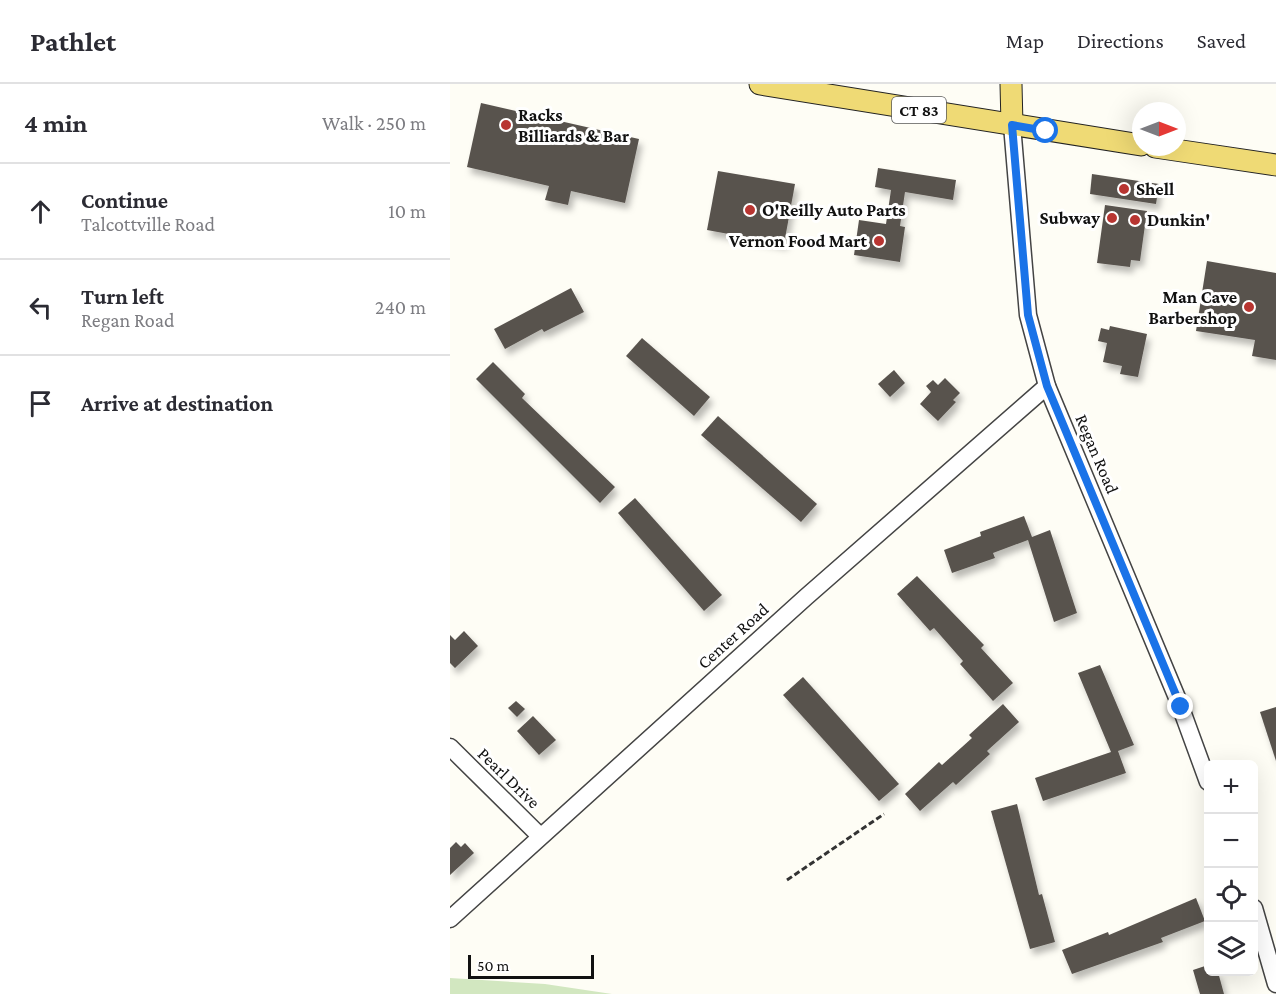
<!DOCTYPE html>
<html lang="en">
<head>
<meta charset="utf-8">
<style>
  :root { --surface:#fff; --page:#f7f7f7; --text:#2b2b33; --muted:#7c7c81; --line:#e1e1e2 }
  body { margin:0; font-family:"Crimson Pro",serif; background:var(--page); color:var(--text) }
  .controls { position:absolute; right:18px; bottom:18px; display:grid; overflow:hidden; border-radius:9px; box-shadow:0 6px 24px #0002 }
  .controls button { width:54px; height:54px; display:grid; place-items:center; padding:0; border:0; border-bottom:2px solid var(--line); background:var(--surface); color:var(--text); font:30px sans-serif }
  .compass { position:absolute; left:682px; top:18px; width:54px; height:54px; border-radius:50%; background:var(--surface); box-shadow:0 6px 24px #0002; rotate:90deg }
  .scale { position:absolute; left:18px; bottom:15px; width:126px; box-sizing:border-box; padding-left:6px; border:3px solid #111; border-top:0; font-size:16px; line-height:21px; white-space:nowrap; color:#111; -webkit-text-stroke:4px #fff; paint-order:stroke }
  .stop { position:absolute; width:18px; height:18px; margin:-14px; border:4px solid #1a73e8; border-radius:50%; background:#fff }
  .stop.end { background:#1a73e8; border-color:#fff; box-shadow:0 2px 6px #0008 }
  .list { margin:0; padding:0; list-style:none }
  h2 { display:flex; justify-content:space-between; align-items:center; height:78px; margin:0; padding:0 24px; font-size:26px }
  h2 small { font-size:20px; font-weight:400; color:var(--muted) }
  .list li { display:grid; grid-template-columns:39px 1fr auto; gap:18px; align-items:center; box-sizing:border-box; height:96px; padding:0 24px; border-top:2px solid var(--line) }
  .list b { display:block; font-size:22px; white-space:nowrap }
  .list p { margin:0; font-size:20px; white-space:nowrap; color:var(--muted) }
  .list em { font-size:20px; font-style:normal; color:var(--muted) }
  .icon { flex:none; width:33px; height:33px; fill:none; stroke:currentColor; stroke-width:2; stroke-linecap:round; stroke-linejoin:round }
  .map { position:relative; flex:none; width:826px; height:910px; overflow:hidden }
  header { display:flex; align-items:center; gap:36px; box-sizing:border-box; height:84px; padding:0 30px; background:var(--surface); border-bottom:2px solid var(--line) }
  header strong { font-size:28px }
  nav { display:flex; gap:33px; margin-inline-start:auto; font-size:21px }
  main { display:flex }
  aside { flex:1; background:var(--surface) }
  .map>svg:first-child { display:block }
  .green { fill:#d2e7c0 }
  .building { fill:#59534e; filter:url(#shadow) }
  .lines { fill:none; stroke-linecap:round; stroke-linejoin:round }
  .minor-casing { stroke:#444; stroke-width:19 }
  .major-casing { stroke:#222; stroke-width:23 }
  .path { stroke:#333; stroke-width:3; stroke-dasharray:6 3; stroke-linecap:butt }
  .minor { stroke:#fff; stroke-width:16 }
  .major { stroke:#efda75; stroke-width:21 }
  .route { stroke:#1a73e8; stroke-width:8 }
  .poi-dot { fill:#b83531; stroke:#fff; stroke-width:2 }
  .labels { text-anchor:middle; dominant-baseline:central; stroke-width:6; stroke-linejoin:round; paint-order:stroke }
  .shield { fill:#fff; stroke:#585858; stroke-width:1.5 }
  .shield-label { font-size:16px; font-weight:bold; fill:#111 }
  .poi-label { font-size:18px; font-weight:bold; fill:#111; stroke:#fff; text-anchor:start }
  .street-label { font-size:18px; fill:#111; stroke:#fff }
</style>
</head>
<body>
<header>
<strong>Pathlet</strong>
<nav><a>Map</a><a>Directions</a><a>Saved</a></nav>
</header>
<main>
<aside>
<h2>4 min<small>Walk · 250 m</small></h2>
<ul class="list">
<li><svg class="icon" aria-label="ahead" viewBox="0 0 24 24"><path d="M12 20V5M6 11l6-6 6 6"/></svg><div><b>Continue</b><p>Talcottville Road</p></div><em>10 m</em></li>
<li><svg class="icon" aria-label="left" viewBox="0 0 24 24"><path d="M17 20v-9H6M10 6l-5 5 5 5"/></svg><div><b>Turn left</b><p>Regan Road</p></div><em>240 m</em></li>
<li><svg class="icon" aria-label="arrive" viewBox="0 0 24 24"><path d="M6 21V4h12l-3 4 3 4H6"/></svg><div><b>Arrive at destination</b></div></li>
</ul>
</aside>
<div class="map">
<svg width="826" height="910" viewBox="0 0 826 910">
  <defs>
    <filter id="shadow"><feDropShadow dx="3.5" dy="6" stdDeviation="3" flood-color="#0004"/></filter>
  </defs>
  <rect width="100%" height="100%" fill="#fefdf5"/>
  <!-- green -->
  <polygon class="green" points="0,894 95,900 162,910 0,910"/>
  <!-- building -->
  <g class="building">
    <polygon points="31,19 189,55 175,119 121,107 118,121 95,116 99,102 17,83"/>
    <polygon points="428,84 506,96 503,116 455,108 450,142 455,143 450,178 404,171 409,136 436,140 441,106 425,103"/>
    <polygon points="268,87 345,100 334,160 257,146"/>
    <polygon points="642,90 709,100 706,120 640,110"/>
    <polygon points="655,121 697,127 690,177 681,176 680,183 647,179"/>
    <polygon points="757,177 826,189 826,276 802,272 805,256 746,247"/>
    <polygon points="121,204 134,228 94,248 92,245 55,265 44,245"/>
    <polygon points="660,242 697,250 688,293 670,290 672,282 653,278 657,259 648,257 651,244 659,246"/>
    <polygon points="192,254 260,313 244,332 176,272"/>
    <polygon points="43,278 75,310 72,314 165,403 150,419 26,295"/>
    <polygon points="444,286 455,299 440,313 428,300"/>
    <polygon points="495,294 510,309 503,316 506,318 488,337 470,320 481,308 476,302 483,296 488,301"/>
    <polygon points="268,332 367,420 351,438 251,351"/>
    <polygon points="185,414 272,511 254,527 168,429"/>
    <polygon points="574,432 582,453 600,446 627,529 604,538 578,456 543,469 545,474 502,489 494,466 531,452 530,448"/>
    <polygon points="467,492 534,561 531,564 563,599 543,617 510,580 513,577 484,544 480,547 447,510"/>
    <polygon points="14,547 28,562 5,584 0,579 0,551 5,556"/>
    <polygon points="650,581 684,661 668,667 676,689 593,717 585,694 661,668 628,589"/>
    <polygon points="353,593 449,700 429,717 333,611"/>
    <polygon points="66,617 75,625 67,633 58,624"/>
    <polygon points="553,620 569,638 537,667 540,670 506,701 503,698 470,727 455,710 489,678 492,681 522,654 519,651"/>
    <polygon points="826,623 826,677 810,628"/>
    <polygon points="83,632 106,656 89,671 67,647"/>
    <polygon points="567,720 589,811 592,810 605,858 580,865 541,727"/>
    <polygon points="6,758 11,763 15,759 24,769 0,791 0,764"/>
    <polygon points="746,814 755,837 711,854 713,858 622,890 612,866 658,848 659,851"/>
    <polygon points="758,881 758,888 768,888 774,910 750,910 743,886"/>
  </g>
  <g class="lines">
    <defs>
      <g id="minor">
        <polyline points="562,41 578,231 597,302 728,616 758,698"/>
        <polyline points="0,663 90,752"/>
        <polyline points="804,824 826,900"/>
        <polyline points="0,835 356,513 597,302"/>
      </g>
      <g id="major">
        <polyline points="310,0 691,61"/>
        <polyline points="561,0 562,41"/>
        <polyline points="705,63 826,81"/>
      </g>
    </defs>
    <!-- minor casing -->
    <use href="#minor" class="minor-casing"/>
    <!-- major casing -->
    <use href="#major" class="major-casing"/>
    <!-- path -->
    <polyline class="path" points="337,796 434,730"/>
    <!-- minor -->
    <use href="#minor" class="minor"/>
    <!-- major -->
    <use href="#major" class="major"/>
  </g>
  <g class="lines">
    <!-- route -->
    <polyline class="route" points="596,47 562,41 578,231 597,302 731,623"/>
  </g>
  <!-- markers -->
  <g class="poi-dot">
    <circle cx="56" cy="41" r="6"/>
    <circle cx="674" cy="105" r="6"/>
    <circle cx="300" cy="126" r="6"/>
    <circle cx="662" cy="134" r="6"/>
    <circle cx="685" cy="136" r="6"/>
    <circle cx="429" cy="157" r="6"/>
    <circle cx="799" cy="223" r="6"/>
  </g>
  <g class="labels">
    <!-- shield labels -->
    <rect class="shield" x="442" y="13" width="54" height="26" rx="4.5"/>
    <g class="shield-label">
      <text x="469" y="26">CT 83</text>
    </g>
    <!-- poi labels -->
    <g class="poi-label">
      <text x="68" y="31">Racks<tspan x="68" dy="21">Billiards &amp; Bar</tspan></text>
      <text x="686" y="105">Shell</text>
      <text x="312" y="126">O'Reilly Auto Parts</text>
      <text x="650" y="134" text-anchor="end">Subway</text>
      <text x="697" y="136">Dunkin'</text>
      <text x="417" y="157" text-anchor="end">Vernon Food Mart</text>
      <text x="787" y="213" text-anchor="end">Man Cave<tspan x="787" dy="21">Barbershop</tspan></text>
    </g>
    <!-- street labels -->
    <g class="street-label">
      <text transform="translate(647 370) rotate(67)">Regan Road</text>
      <text transform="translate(283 552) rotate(-42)">Center Road</text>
      <text transform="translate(59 694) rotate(44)">Pearl Drive</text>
    </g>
  </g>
</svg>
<div class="controls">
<button>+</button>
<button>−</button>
<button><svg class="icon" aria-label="locate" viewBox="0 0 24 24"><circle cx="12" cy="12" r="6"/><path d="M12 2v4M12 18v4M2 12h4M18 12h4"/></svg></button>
<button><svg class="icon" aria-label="layers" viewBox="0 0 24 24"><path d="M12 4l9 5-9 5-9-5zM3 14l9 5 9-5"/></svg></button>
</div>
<svg class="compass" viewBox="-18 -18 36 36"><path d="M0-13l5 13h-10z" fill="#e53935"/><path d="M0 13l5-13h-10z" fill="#7c7c81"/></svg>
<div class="scale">50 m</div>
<div class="stop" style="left:596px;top:47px"></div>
<div class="stop end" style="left:731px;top:623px"></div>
</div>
</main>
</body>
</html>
